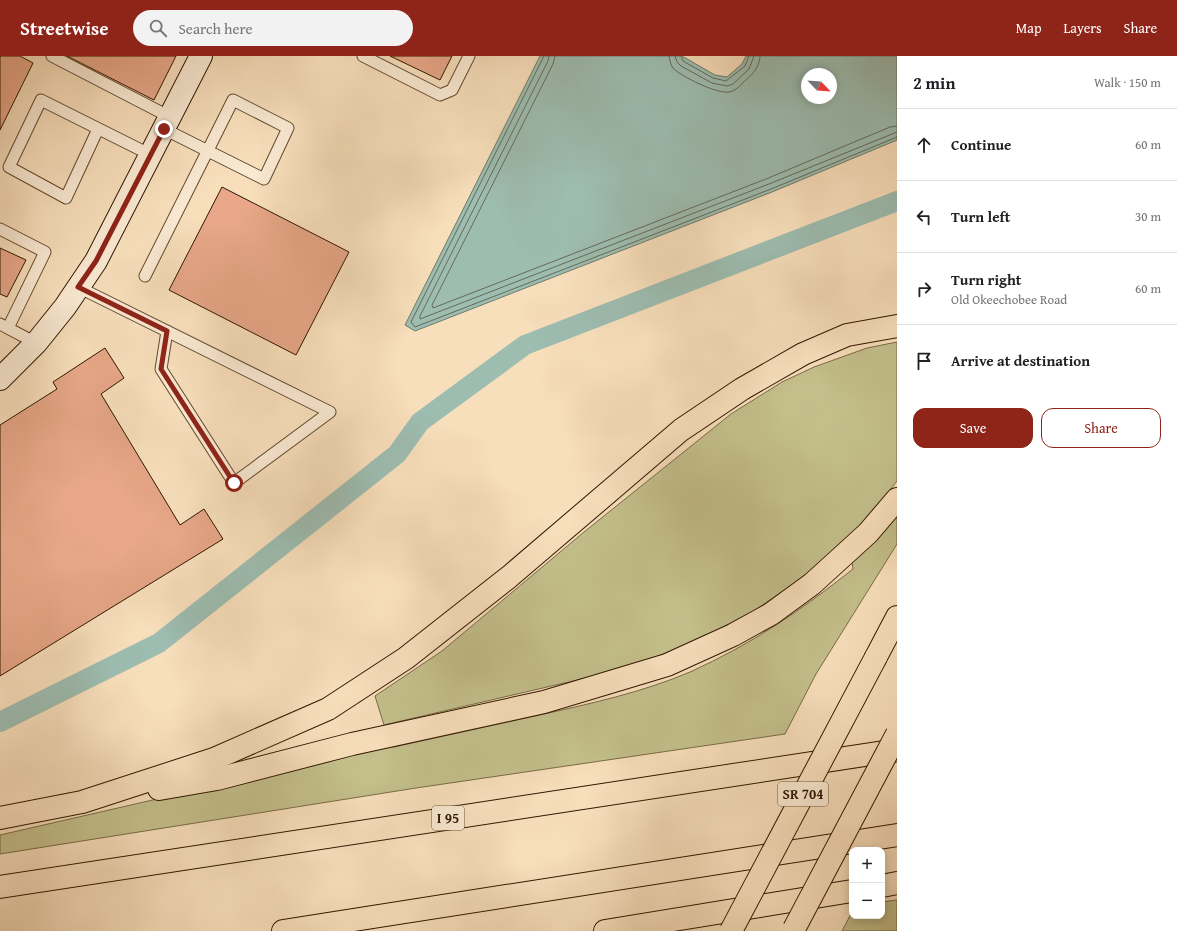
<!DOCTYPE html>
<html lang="en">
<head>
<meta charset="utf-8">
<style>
  :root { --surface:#fff; --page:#f2f2f2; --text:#202124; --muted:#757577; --line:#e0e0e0; --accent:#8f2418 }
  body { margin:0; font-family:"Gentium Book Plus",serif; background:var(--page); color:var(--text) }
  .controls { position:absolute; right:12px; bottom:12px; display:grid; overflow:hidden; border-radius:8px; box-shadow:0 2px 10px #0003 }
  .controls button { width:36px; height:36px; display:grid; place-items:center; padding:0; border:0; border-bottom:1px solid var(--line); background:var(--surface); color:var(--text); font:20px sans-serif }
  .compass { position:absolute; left:801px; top:12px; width:36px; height:36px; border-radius:50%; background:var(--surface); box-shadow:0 2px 10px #0003; rotate:115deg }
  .stop { position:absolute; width:12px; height:12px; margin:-9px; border:3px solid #8f2418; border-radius:50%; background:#fff }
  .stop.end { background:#8f2418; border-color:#fff; box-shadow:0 1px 4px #0008 }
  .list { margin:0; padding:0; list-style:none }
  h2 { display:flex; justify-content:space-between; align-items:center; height:52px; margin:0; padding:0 16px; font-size:17px }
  h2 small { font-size:13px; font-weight:400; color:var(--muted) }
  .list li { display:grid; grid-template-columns:26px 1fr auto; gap:12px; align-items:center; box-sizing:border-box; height:72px; padding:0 16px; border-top:1px solid var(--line) }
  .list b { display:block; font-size:15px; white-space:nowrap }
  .list p { margin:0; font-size:13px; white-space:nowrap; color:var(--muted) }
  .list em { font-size:13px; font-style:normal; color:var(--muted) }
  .actions { display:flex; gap:8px; padding:12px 16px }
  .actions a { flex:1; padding:9px 0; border:1px solid var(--accent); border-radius:12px; text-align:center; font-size:14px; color:var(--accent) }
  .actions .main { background:var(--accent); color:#fff }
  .icon { flex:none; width:22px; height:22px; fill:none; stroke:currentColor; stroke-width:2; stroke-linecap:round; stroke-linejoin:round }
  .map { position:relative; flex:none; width:897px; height:875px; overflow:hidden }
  header { display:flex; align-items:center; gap:24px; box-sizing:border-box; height:56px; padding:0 20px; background:var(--accent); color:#fff }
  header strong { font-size:19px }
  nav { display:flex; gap:22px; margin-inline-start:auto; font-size:14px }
  .search { width:280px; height:36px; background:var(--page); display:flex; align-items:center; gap:10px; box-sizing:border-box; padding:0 14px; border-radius:22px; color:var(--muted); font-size:15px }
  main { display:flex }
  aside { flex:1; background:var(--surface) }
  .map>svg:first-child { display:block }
  .green { fill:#c4c08c; stroke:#7a6b46 }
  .water { fill:#9dbdb1; stroke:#717a6a; fill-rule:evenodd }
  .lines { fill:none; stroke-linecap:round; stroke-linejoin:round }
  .shore { stroke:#666a58; stroke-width:1 }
  .canal { stroke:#9dbdb1; stroke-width:20 }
  .building { fill:#e7a788; stroke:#301600 }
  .lane-casing { stroke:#62482f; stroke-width:13 }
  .secondary-casing { stroke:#301600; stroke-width:24 }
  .primary-casing { stroke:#301600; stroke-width:24 }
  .highway-casing { stroke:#301600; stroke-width:24 }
  .lane { stroke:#faead3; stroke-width:11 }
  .secondary { stroke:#faead3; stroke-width:22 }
  .primary { stroke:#f8dfbc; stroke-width:22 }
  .highway { stroke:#f8dfbc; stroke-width:22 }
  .primary-bridge-casing { stroke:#301600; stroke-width:24; stroke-linecap:butt }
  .primary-bridge { stroke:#f8dfbc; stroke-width:22 }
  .route { stroke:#8f2418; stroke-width:5 }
  .labels { text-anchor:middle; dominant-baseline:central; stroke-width:3.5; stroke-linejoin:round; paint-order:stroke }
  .shield { fill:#faead3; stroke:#6d563f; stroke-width:1 }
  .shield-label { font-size:14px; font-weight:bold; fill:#301600 }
</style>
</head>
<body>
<header>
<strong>Streetwise</strong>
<div class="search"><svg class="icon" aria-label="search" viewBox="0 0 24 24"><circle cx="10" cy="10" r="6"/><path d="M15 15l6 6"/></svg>Search here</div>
<nav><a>Map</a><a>Layers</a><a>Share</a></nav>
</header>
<main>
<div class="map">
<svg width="897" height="875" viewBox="0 0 897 875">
  <rect width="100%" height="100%" fill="#f8dfbc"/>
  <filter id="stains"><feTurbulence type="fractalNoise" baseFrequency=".005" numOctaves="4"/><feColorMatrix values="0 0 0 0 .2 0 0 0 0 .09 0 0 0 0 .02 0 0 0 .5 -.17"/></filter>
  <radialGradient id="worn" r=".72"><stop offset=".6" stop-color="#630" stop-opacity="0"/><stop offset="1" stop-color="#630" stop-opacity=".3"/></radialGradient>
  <!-- green -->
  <g class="green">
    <polygon points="897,286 897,425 866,464 841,489 799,524 755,554 704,581 647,605 590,621 384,669 375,640 442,595 584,476 731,358 782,326 814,311 867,292"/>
    <path d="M897 460V488L816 618 785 678 416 732 0 798V779L205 732 380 689 394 691C444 680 494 669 544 658 593 647 643 636 690 616 752 588 800 555 853 513L852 506Z"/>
    <polygon points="897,844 897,875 842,875 852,856 852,860 882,860 882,846"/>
  </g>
  <!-- water -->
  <path class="water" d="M540 0H682L715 19 727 21 742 8 746 0H897V84L772 136 415 275 405 269ZM807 18H831V42H807Z"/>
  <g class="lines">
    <!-- shore -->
    <g class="shore">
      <polyline points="544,0 411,266 415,271 771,133 897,81"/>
      <polyline points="549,0 548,5 420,260 420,263 769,128 897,76"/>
      <polyline points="555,0 553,8 432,249 433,252 766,123 890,71 897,70"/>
      <path d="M669 0C670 4 670 8 673 12 682 21 717 38 729 36 737 35 743 26 749 21 755 16 760 8 760 0"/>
      <polyline points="675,0 677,6 681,10 712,27 727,30 733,28 749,13 754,0"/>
      <polyline points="681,0 683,5 713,22 726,25 745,10 749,0"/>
    </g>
    <!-- canal -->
    <polyline class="canal" points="0,666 159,587 397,398 420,366 525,289 897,145"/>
  </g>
  <!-- building -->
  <g class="building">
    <polygon points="0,0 20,0 33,7 0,74"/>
    <polygon points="67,0 176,0 154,44"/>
    <polygon points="390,0 452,0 440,24"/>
    <polygon points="222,131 349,196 296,299 169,234"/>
    <polygon points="0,192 26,204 7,241 0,238"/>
    <polygon points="105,292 124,322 101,338 180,469 204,453 223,483 0,620 0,369 57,333 53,326"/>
  </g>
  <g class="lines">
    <defs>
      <g id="lane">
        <polyline points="52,0 170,61"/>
        <polyline points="363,0 440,39 452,34 469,0"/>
        <polyline points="98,73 66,142 9,111 41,44 151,99"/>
        <polyline points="0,173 45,196 8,272"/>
        <polyline points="145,220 233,44 288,72 264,123 164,73"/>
        <polyline points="78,231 330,356 234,427 161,313 167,275"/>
        <polyline points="0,268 36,287"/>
      </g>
      <polyline id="secondary" points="0,323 36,287 65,251 96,205 201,0"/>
      <polyline id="primary" points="876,601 897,561"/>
      <g id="highway">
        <polyline points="159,733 217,723 352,688 544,646 667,609 733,579 771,558 812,528 868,477 897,443"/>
        <polyline points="0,762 82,746 214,703 328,653 406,602 509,521 681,374 742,333 803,298 847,279 897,270"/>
        <polyline points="882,830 897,827"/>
        <polyline points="0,831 897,694"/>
        <polyline points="283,875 897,779"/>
        <polyline points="605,875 852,835"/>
      </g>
    </defs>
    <!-- lane casing -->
    <use href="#lane" class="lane-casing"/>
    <!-- secondary casing -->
    <use href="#secondary" class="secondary-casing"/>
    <!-- primary casing -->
    <use href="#primary" class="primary-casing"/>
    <!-- highway casing -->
    <use href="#highway" class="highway-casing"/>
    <!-- lane -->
    <use href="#lane" class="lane"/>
    <!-- secondary -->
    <use href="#secondary" class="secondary"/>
    <!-- primary -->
    <use href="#primary" class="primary"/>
    <!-- highway -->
    <use href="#highway" class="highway"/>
    <defs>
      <g id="primary-bridge">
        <polyline points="794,873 897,678"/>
        <polyline points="731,875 876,601"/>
      </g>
    </defs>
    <!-- primary-bridge casing -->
    <use href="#primary-bridge" class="primary-bridge-casing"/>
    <!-- primary-bridge -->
    <use href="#primary-bridge" class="primary-bridge"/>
  </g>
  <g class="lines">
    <!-- route -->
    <polyline class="route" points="164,73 96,205 78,231 167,275 161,313 234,427"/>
  </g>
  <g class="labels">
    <!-- shield labels -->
    <g class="shield">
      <rect x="778" y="726" width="50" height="24" rx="3"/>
      <rect x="432" y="750" width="32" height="24" rx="3"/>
    </g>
    <g class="shield-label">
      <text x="803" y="738">SR 704</text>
      <text x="448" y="762">I 95</text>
    </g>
  </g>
  <rect width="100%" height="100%" filter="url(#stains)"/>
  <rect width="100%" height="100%" fill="url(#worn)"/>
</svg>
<div class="controls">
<button>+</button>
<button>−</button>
</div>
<svg class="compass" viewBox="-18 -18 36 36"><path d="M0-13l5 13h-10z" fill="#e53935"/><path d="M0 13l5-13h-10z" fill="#757577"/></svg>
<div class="stop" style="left:234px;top:427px"></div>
<div class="stop end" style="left:164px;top:73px"></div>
</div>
<aside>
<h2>2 min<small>Walk · 150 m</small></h2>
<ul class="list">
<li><svg class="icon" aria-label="ahead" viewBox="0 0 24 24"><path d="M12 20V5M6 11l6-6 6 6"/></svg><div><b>Continue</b></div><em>60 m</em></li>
<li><svg class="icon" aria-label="left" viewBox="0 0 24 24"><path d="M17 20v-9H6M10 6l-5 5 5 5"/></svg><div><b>Turn left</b></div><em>30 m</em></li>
<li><svg class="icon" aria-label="right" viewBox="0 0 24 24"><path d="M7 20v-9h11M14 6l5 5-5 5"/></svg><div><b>Turn right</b><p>Old Okeechobee Road</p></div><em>60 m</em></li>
<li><svg class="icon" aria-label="arrive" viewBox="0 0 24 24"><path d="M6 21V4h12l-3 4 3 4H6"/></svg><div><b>Arrive at destination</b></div></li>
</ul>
<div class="actions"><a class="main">Save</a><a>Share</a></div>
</aside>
</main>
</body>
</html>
